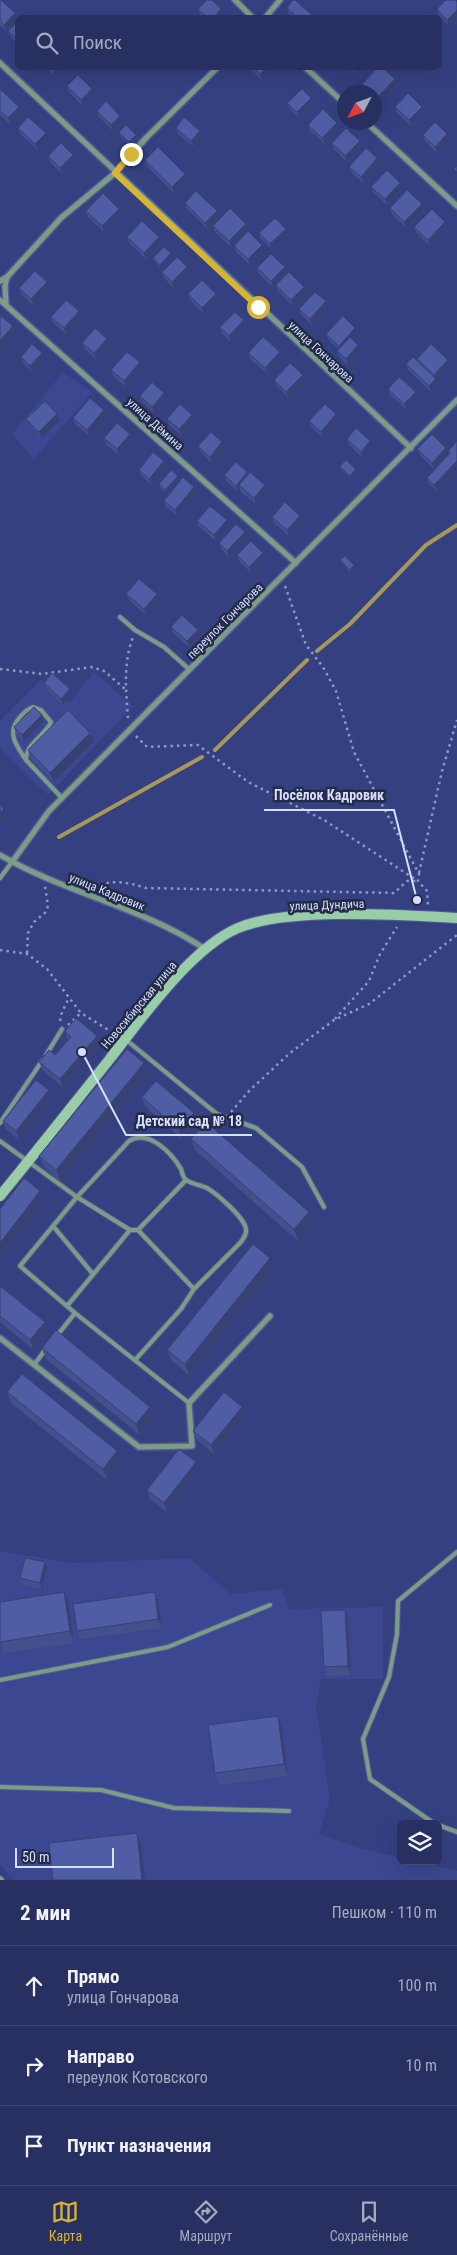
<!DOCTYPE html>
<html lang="ru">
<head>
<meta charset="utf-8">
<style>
  :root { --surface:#283061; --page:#303867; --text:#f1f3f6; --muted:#a5a9bd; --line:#444b76; --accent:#d7b434 }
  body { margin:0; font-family:"Roboto Condensed",sans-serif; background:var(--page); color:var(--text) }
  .controls { position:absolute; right:15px; bottom:15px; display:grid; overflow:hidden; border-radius:8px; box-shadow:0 5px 20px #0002 }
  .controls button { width:45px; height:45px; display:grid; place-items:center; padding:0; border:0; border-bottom:1px solid var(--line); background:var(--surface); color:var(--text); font:25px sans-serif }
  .compass { position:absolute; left:337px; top:85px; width:45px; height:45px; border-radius:50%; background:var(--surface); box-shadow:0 5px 20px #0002; rotate:229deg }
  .scale { position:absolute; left:15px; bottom:12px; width:99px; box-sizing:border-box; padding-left:5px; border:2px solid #d6dffe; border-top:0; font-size:14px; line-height:18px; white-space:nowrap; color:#d6dffe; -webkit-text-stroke:4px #242b49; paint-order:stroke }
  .stop { position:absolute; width:15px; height:15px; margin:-11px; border:4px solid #d7b434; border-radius:50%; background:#fff }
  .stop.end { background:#d7b434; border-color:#fff; box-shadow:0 1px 5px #0008 }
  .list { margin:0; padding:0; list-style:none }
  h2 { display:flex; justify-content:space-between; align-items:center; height:65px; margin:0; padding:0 20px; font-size:21px }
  h2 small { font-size:16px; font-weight:400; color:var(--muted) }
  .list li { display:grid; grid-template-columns:32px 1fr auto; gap:15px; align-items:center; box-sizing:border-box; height:80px; padding:0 20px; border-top:1px solid var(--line) }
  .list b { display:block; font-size:19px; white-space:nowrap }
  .list p { margin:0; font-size:16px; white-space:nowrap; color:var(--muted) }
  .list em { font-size:16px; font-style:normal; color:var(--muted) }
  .icon { flex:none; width:28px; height:28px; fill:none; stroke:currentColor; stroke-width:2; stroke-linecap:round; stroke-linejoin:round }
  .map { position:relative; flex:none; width:457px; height:1880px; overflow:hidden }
  .search { position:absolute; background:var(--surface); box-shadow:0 5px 20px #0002; left:15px; right:15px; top:15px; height:55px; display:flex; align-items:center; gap:12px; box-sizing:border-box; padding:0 18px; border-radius:8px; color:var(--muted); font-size:19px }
  .sheet { height:305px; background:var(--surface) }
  nav { display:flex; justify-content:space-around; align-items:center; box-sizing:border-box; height:70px; border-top:1px solid var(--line); background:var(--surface); font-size:14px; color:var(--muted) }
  nav a { display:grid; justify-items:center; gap:2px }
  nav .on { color:var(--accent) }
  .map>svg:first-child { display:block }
  .built { fill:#3b4790 }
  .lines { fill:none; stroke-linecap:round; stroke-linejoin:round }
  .stream { stroke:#a6985b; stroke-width:4 }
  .service-casing { stroke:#525d98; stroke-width:6 }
  .minor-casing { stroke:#525d98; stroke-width:8 }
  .secondary-casing { stroke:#525d98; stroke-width:12 }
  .path { stroke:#8d97c5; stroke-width:2.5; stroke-dasharray:2.5 4; stroke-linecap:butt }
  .service { stroke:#7c9d85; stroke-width:4 }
  .minor { stroke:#7c9d85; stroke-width:5 }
  .secondary { stroke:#98cda7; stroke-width:10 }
  .wall { fill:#44508d }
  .shaded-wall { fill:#374173 }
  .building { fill:#4f5da4; stroke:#374173 }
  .route { stroke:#d7b434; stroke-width:6 }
  .labels { text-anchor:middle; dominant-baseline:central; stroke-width:5; stroke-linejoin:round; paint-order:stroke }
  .street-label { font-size:12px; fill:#d6dffe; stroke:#242b49 }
  .leader { fill:none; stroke:#d6dffe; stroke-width:2 }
  .callout-dot { fill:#d6dffe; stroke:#242b49; stroke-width:2 }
  .callout-label { font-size:14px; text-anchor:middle; font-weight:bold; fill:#d6dffe; stroke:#242b49; stroke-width:5; stroke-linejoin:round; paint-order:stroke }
</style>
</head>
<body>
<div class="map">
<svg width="457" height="1880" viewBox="0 0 457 1880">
  <rect width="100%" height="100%" fill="#354081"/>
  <!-- built -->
  <g class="built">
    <polygon points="63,372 92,392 34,459 12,434"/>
    <polygon points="94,672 133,706 48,795 0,748 0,721 41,680 70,702"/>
    <polygon points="0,1551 73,1563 189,1558 231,1594 282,1589 289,1609 383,1607 383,1679 321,1679 316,1706 330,1799 319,1834 359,1848 401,1858 401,1861 415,1861 457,1871 457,1880 14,1880 0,1865"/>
  </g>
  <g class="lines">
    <!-- stream -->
    <g class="stream">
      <polyline points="317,651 350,624 426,545 457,525"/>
      <polyline points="215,750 307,660"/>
      <polyline points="59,837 202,757"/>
    </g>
    <defs>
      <g id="service">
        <polyline points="120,617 135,630 164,647 190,670"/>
        <path d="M26 760C16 745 6 733 20 717 24 712 28 709 33 707L41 710 51 722C45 736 26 743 26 760L62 798"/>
        <polyline points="0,878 12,862"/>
        <polyline points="125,1039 217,1114 256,1128 302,1167 324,1207"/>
        <polyline points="46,1055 62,1029"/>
        <polyline points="0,1123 42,1061"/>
        <polyline points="0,1141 77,1197 130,1230 138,1230 186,1180"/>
        <polyline points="53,1226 93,1274"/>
        <polyline points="138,1230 194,1289"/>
        <polyline points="67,1306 130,1230"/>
        <polyline points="56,1337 75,1313"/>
        <path d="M136 1359 181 1309 194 1289 240 1243C243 1239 247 1235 246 1229 244 1217 217 1194 207 1188 201 1185 190 1184 185 1179 183 1177 182 1172 181 1169 171 1152 148 1129 129 1141L77 1197 20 1266 75 1313 189 1403"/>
        <polyline points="34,1365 45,1350"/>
        <polyline points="0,1680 168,1647 270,1605"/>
        <polyline points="0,1787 101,1790 174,1808 289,1811"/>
        <polyline points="435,1824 370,1779 363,1739 389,1677 397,1634 398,1601 457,1552"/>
        <polyline points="438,1825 457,1832"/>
        <polyline points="0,1878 2,1880"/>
      </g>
      <g id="minor">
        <polyline points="235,0 253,18"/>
        <polyline points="265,18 280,0"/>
        <polyline points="0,63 411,448"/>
        <polyline points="306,68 344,103"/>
        <polyline points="366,122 457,206"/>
        <polyline points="7,277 61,218 115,173 146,138 217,68"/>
        <polyline points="0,281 7,277 5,286 6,304"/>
        <polyline points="0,300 296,563"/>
        <path d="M0 855C65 893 142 907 205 949"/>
        <polyline points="12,862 49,811 457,400"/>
        <polyline points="0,1338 139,1447 192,1446 189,1403 270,1316"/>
      </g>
      <path id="secondary" d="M0 1196C37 1151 73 1105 109 1060 141 1019 191 948 238 928 288 907 401 915 457 918"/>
    </defs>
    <!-- service casing -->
    <use href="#service" class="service-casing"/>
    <!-- minor casing -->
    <use href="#minor" class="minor-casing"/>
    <!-- secondary casing -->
    <use href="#secondary" class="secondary-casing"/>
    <!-- path -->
    <g class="path">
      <polyline points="285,586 306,645 323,667 336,691 354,752 419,874 418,881 427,891 428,906"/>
      <polyline points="0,669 42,674 92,667 104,671 125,689"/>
      <path d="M128 718C126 692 123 663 133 637"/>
      <polyline points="136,736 147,747 198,745 248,782 324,820 418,881"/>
      <polyline points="419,873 442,771 457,720"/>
      <path d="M94 887C113 879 127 882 146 888L394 893 407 881H417"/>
      <polyline points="0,950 27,954 47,969 81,1013 115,1034"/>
      <polyline points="27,953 28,933 34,922 46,912 48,906 45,886"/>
      <polyline points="335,1019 369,981 380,954 397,927"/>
      <polyline points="60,1021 62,1012 69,998"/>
      <polyline points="68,1025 81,1013"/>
      <polyline points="231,1112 250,1090 290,1053 334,1020 369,1004 457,935"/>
    </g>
    <!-- service -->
    <use href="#service" class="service"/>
    <!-- minor -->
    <use href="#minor" class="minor"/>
    <!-- secondary -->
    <use href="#secondary" class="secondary"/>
  </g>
  <!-- wall -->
  <g class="wall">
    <polygon points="0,2 15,13 17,19 6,31 0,25"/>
    <polygon points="457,2 457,19 449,26 439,15 437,9"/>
    <polygon points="287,8 313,18 293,18 289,14"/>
    <polygon points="198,9 221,9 223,15 220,18 203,18 200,15"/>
    <polygon points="18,21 18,44 11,37 8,31"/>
    <polygon points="46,68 63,68 55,76"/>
    <polygon points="250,68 274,68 262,80"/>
    <polygon points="348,68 359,68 354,73"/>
    <polygon points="395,79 398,85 380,104 374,100 374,92 367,92 364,90 362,84"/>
    <polygon points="67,86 94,95 83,106 69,92"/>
    <polygon points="0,89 19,107 21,113 10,124 0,115"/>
    <polygon points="287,103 313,104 299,118 290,109"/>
    <polygon points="395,107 422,107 424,113 411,126 397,113"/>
    <polygon points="97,111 123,122 113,131 99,117"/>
    <polygon points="308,125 339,129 325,144 310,131"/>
    <polygon points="18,128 48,139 38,150 20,134"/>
    <polygon points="176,128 202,137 194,147 178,134"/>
    <polygon points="119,132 136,135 137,138 130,145 120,135"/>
    <polygon points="447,134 450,140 437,153 425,141 423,135"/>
    <polygon points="360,141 362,147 347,162 334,149 332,143"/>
    <polygon points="48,156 75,161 62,174 50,162"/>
    <polygon points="145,160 185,174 187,180 174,193 147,166"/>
    <polygon points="379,164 363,183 352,173 349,167"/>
    <polygon points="371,187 402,189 387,205 374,193"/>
    <polygon points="185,203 217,211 219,217 208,229 187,209"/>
    <polygon points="422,204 424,210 406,228 392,214 390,208"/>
    <polygon points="86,211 121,215 104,232 88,217"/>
    <polygon points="445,222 447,228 430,246 417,233 414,227"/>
    <polygon points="246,224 248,230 231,247 215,232 213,226"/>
    <polygon points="259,233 288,235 272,250 261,239"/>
    <polygon points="127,237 161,243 146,259 129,243"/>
    <polygon points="234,246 265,251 250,265 236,252"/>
    <polygon points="172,256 161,268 154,261 153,258"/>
    <polygon points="285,267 287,273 273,287 259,274 257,268"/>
    <polygon points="162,272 189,273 174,288 164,278"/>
    <polygon points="47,282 49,288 33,305 21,294 19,288"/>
    <polygon points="276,285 304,287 306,293 293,306 278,291"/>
    <polygon points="188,294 218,300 204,314 190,300"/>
    <polygon points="328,307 312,325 301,315 299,309"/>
    <polygon points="79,311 81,317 66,334 53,323 51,317"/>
    <polygon points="244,320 246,326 231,342 222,333 220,327"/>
    <polygon points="326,334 357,334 352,340 361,351 348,365 339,357 337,351 339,349 329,340"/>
    <polygon points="82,343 109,345 96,359 85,349"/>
    <polygon points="42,353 44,359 32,372 23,363 21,357"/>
    <polygon points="248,353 282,358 268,374 250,359"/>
    <polygon points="417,359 450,366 436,380 438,385 431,392 408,370 406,364 419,362"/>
    <polygon points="140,362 142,368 126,387 113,376 111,370"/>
    <polygon points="303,375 305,381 289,398 277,386 274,380"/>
    <polygon points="388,389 416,392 418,398 407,410 390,395"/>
    <polygon points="140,396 167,399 154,413 142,402"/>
    <polygon points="336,414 339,420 323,438 311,427 309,421"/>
    <polygon points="107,416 89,436 75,424 73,418"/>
    <polygon points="26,419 60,420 42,438 29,425"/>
    <polygon points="167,419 194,421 181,435 169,425"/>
    <polygon points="130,434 132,440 119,455 106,445 104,438"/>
    <polygon points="347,439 372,447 363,458 349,445"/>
    <polygon points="457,441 457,469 437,491 429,484 427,478 449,454 448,451"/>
    <polygon points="198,446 225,448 212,463 201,452"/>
    <polygon points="446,448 449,454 434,469 420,455 417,449"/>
    <polygon points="164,461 166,467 152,485 141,476 139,470"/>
    <polygon points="340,466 356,469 357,472 351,479 341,469"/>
    <polygon points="247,472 248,475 265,485 267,491 256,504 241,492 240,489 238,492 226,481 224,475"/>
    <polygon points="179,479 166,493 160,487 159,484"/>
    <polygon points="197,493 177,516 166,507 164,501"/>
    <polygon points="272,517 302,522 289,536 274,523"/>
    <polygon points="197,521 229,526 216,541 199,527"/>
    <polygon points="247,538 229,557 221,549 219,543"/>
    <polygon points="263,553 265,559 251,573 239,561 237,555"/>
    <polygon points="340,560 355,568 351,573 342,563"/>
    <polygon points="126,594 159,600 146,615 129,600"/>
    <polygon points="171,627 198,630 200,636 189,647 173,633"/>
    <polygon points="44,683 70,689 72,695 63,705 46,689"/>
    <polygon points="44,721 24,741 16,733 14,727"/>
    <polygon points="94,742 54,782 31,759 28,750"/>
    <polygon points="65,1031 101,1045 63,1088 43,1070 39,1062 55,1055 68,1040"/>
    <polygon points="148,1074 60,1181 44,1167 39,1156"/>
    <polygon points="49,1090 52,1099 19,1140 6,1129 3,1121"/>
    <polygon points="142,1097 194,1113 197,1122 182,1139 145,1106"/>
    <polygon points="191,1139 313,1224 298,1241 195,1150"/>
    <polygon points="274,1269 189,1375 172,1361 167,1350"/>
    <polygon points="0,1286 45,1322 48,1330 33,1349 0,1322"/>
    <polygon points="42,1348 150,1407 154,1418 140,1435 46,1359"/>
    <polygon points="7,1392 117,1451 121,1462 107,1480 11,1403"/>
    <polygon points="245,1416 214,1454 196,1439 193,1431"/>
    <polygon points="196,1462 199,1470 167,1512 150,1499 147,1490"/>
    <polygon points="45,1562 47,1568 42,1589 23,1585 20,1578"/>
    <polygon points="155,1592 158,1601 162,1628 80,1639 77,1631"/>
    <polygon points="69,1603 74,1643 4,1653 0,1641"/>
    <polygon points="348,1619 351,1675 327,1676 324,1667"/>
    <polygon points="278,1716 282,1727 288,1776 219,1785 215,1773"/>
  </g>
  <!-- shaded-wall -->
  <g class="shaded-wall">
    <polygon points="221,9 223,15 220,18 213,18"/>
    <polygon points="457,10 457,19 449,26 447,20"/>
    <polygon points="15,13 17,19 6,31 4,25"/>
    <polygon points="55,68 63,68 55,76 53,70"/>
    <polygon points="266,68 274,68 262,80 260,74"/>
    <polygon points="352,68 359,68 354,73"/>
    <polygon points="395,79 398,85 380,104 377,98"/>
    <polygon points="92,89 94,95 83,106 81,100"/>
    <polygon points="311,98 313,104 299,118 297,112"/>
    <polygon points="19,107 21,113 10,124 8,118"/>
    <polygon points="422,107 424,113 411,126 409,120"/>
    <polygon points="120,116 123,122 113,131 111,125"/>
    <polygon points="337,123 339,129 325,144 322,138"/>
    <polygon points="200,131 202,137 194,147 191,141"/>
    <polygon points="46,133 48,139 38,150 35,144"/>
    <polygon points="447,134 450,140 437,153 435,147"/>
    <polygon points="136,135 137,138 130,145 129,142"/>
    <polygon points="360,141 362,147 347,162 345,156"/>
    <polygon points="73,155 75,161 62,174 60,168"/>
    <polygon points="377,158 379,164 363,183 361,177"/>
    <polygon points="185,174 187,180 174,193 172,187"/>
    <polygon points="400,183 402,189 387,205 385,199"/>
    <polygon points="422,204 424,210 406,228 404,222"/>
    <polygon points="119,209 121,215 104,232 102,226"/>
    <polygon points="217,211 219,217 208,229 205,223"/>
    <polygon points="445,222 447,228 430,246 428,240"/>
    <polygon points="246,224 248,230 231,247 229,241"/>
    <polygon points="286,229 288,235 272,250 270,244"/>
    <polygon points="159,237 161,243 146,259 144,253"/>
    <polygon points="262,245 265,251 250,265 248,259"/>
    <polygon points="171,253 172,256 161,268 160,265"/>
    <polygon points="187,267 189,273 174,288 172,282"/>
    <polygon points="285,267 287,273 273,287 271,281"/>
    <polygon points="47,282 49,288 33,305 31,299"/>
    <polygon points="304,287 306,293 293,306 291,300"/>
    <polygon points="216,294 218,300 204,314 202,308"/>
    <polygon points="326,301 328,307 312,325 310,319"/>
    <polygon points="79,311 81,317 66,334 64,328"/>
    <polygon points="244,320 246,326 231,342 229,336"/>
    <polygon points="13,326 15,332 0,349 0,341"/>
    <polygon points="355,328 357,334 341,352 339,346"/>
    <polygon points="107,339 109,345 96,359 94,353"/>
    <polygon points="358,345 361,351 348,365 346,359"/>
    <polygon points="280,352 282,358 268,374 265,368"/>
    <polygon points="42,353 44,359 32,372 30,366"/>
    <polygon points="448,360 450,366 436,380 438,385 431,392 429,386 436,379 434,375"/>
    <polygon points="140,362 142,368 126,387 124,381"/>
    <polygon points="303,375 305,381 289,398 286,392"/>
    <polygon points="416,392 418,398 407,410 404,404"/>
    <polygon points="164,393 167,399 154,413 152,407"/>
    <polygon points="104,410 107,416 89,436 87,430"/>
    <polygon points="57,414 60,420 42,438 39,432"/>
    <polygon points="336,414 339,420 323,438 321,432"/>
    <polygon points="192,415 194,421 181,435 179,429"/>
    <polygon points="130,434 132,440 119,455 117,449"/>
    <polygon points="370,441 372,447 363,458 361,452"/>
    <polygon points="222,442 225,448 212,463 210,457"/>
    <polygon points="446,448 449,454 434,469 432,463"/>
    <polygon points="164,461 166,467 152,485 149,479"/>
    <polygon points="457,461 457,469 437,491 434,485"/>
    <polygon points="356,469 357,472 351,479 350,476"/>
    <polygon points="247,472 249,478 239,485 240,489 238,492 236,486"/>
    <polygon points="178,476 179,479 166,493 165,490"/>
    <polygon points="265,485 267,491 256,504 254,498"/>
    <polygon points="194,487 197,493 177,516 175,510"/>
    <polygon points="300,516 302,522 289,536 287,530"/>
    <polygon points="227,520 229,526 216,541 214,535"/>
    <polygon points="245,532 247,538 229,557 227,551"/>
    <polygon points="263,553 265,559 251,573 249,567"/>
    <polygon points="354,565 355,568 351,573 350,570"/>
    <polygon points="157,594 159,600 146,615 144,609"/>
    <polygon points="198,630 200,636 189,647 187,641"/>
    <polygon points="70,689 72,695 63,705 61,699"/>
    <polygon points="42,715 44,721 24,741 22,735"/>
    <polygon points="90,733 94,742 54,782 50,773"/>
    <polygon points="4,809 7,818 0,825 0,813"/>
    <polygon points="97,1036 101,1045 63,1088 60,1079"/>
    <polygon points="144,1063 148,1074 60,1181 56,1170"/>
    <polygon points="49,1090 52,1099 19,1140 16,1131"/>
    <polygon points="194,1113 197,1122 182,1139 179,1130"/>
    <polygon points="40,1191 44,1202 0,1259 0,1243"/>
    <polygon points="309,1212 313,1224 298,1241 294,1229"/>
    <polygon points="270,1258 274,1269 189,1375 185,1364"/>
    <polygon points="45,1322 48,1330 33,1349 30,1340"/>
    <polygon points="150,1407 154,1418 140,1435 136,1424"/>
    <polygon points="242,1407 245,1416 214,1454 211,1445"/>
    <polygon points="117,1451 121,1462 107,1480 103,1469"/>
    <polygon points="196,1462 199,1470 167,1512 164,1503"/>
    <polygon points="45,1562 47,1568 42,1589 40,1583"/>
    <polygon points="64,1592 69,1603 74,1643 70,1631"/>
    <polygon points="155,1592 158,1601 162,1628 158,1619"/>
    <polygon points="345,1610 348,1619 351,1675 348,1666"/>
    <polygon points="278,1716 282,1727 288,1776 284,1764"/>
    <polygon points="137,1833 141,1844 145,1880 142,1880"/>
  </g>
  <!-- building -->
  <g class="building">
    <polygon points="1,0 15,13 4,25 0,21 0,2"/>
    <polygon points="207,0 212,0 221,9 213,18 208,18 198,9"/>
    <polygon points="293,0 295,0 312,15 310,18 298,18 287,8"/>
    <polygon points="446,0 455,0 457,2 457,10 447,20 437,9"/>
    <polygon points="18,21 18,40 8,31"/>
    <polygon points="254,68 266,68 260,74"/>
    <polygon points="377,68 383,68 395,79 377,98 374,96 374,92 371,92 362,84"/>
    <polygon points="78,75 92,89 81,100 67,86"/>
    <polygon points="0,89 19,107 8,118 0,111"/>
    <polygon points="302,89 311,98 297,112 287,103"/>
    <polygon points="408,93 422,107 409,120 395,107"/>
    <polygon points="106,101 120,116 111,125 97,111"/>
    <polygon points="323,109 337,123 322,138 308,125"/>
    <polygon points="28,117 46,133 35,144 18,128"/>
    <polygon points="184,117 200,131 191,141 176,128"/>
    <polygon points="435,122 447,134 435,147 423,135"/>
    <polygon points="126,125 136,135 129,142 119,132"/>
    <polygon points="346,128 360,141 345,156 332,143"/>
    <polygon points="61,143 73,155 60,168 48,156"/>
    <polygon points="158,147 185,174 172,187 145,160"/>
    <polygon points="366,148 377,158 361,177 349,167"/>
    <polygon points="457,166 457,172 454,169"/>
    <polygon points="387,170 400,183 385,199 371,187"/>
    <polygon points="407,190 422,204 404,222 390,208"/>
    <polygon points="196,191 217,211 205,223 185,203"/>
    <polygon points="103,193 119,209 102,226 86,211"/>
    <polygon points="230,208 246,224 229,241 213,226"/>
    <polygon points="432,209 445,222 428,240 414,227"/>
    <polygon points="275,218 286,229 270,244 259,233"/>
    <polygon points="142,221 159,237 144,253 127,237"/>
    <polygon points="248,231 262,245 248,259 234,246"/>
    <polygon points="164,247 171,253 160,265 153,258"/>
    <polygon points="271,254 285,267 271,281 257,268"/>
    <polygon points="177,257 187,267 172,282 162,272"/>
    <polygon points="35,271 47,282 31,299 19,288"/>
    <polygon points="289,272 304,287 291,300 276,285"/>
    <polygon points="202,280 216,294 202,308 188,294"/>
    <polygon points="315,292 326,301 310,319 299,309"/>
    <polygon points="66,300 79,311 64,328 51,317"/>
    <polygon points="235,312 244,320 229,336 220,327"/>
    <polygon points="1,316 13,326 0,341 0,318"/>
    <polygon points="343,316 355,328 339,346 326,334"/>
    <polygon points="95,328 107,339 94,353 82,343"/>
    <polygon points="263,337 280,352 265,368 248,353"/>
    <polygon points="350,337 358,345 346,359 337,351"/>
    <polygon points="32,344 42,353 30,366 21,357"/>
    <polygon points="431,344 448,360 434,375 417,359"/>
    <polygon points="127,352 140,362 124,381 111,370"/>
    <polygon points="413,357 436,379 429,386 406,364"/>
    <polygon points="290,363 303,375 286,392 274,380"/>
    <polygon points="399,377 416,392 404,404 388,389"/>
    <polygon points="152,382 164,393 152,407 140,396"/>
    <polygon points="90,398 104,410 87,430 73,418"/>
    <polygon points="45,401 57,414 39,432 26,419"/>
    <polygon points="180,404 192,415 179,429 167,419"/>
    <polygon points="325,404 336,414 321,432 309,421"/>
    <polygon points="117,423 130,434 117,449 104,438"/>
    <polygon points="356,428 370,441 361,452 347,439"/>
    <polygon points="211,432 222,442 210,457 198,446"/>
    <polygon points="432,434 446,448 432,463 417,449"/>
    <polygon points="457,441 457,461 434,485 427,478 450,453 448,451"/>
    <polygon points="153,452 164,461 149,479 139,470"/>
    <polygon points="346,460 356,469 350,476 340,466"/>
    <polygon points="236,462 247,472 236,486 224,475"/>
    <polygon points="171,470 178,476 165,490 159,484"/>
    <polygon points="250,472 265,485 254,498 239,485"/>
    <polygon points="183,477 194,487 175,510 164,501"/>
    <polygon points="285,502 300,516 287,530 272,517"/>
    <polygon points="210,506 227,520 214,535 197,521"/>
    <polygon points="236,524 245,532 227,551 219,543"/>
    <polygon points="251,541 263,553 249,567 237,555"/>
    <polygon points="345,556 354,565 350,570 340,560"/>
    <polygon points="139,579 157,594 144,609 126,594"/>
    <polygon points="182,615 198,630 187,641 171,627"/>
    <polygon points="52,673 70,689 61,699 44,683"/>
    <polygon points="34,707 42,715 22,735 14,727"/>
    <polygon points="68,710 90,733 50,773 28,750"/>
    <polygon points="0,805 4,809 0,813"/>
    <polygon points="76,1018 97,1036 60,1079 39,1062 49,1050 55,1055 71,1037 65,1031"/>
    <polygon points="127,1049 144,1063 56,1170 39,1156"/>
    <polygon points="36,1080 49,1090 16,1131 3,1121"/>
    <polygon points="156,1081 194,1113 179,1130 142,1097"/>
    <polygon points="206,1122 309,1212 294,1229 191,1139"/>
    <polygon points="24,1178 40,1191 0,1243 0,1209"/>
    <polygon points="253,1244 270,1258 185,1364 167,1350"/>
    <polygon points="0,1286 45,1322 30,1340 0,1316"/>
    <polygon points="56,1330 150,1407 136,1424 42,1348"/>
    <polygon points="22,1374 117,1451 103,1469 7,1392"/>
    <polygon points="224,1392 242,1407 211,1445 193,1431"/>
    <polygon points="179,1449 196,1462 164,1503 147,1490"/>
    <polygon points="25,1558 45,1562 40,1583 20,1578"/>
    <polygon points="64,1592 70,1631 0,1642 0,1602"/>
    <polygon points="155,1592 158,1619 77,1631 73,1604"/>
    <polygon points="345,1610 348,1666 324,1667 321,1611"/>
    <polygon points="278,1716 284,1764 215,1773 208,1725"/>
    <polygon points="137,1833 142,1880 53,1880 49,1843"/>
  </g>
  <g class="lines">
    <!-- route -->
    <polyline class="route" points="131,154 115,173 258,307"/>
  </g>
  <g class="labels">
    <!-- street labels -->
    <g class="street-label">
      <text transform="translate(321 352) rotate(43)">улица Гончарова</text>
      <text transform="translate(155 424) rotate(42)">улица Дёмина</text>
      <text transform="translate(225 621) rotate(-45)">переулок Гончарова</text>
      <text transform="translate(107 892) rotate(22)">улица Кадровик</text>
      <text transform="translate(327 905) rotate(-2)">улица Дундича</text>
      <text transform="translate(139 1005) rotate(-50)">Новосибирская улица</text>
    </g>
  </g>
  <!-- callouts -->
  <path class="leader" d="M417 900L394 810H264M82 1052L126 1135H252"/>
  <g class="callout-dot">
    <circle cx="417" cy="900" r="5"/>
    <circle cx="82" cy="1052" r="5"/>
  </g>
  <g class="callout-label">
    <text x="329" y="800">Посёлок Кадровик</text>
    <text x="189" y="1126">Детский сад № 18</text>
  </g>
</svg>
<div class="controls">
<button><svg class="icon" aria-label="layers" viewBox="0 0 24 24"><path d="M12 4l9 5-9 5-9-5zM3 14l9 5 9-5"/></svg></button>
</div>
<svg class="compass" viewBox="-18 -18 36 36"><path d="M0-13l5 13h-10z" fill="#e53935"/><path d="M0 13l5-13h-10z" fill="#a5a9bd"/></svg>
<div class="scale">50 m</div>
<div class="stop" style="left:258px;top:307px"></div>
<div class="stop end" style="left:131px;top:154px"></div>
<div class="search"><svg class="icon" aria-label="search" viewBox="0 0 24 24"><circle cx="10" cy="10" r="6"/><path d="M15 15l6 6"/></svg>Поиск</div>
</div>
<section class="sheet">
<h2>2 мин<small>Пешком · 110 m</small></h2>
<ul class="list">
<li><svg class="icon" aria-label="ahead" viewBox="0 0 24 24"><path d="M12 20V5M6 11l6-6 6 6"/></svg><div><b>Прямо</b><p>улица Гончарова</p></div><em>100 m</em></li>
<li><svg class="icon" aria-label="right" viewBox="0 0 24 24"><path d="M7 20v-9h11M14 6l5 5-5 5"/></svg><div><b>Направо</b><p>переулок Котовского</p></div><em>10 m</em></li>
<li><svg class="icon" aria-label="arrive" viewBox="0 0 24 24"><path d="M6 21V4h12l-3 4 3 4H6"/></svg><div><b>Пункт назначения</b></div></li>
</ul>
</section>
<nav>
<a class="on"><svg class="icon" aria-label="map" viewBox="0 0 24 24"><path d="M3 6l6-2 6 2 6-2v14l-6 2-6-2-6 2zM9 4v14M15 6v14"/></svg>Карта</a>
<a><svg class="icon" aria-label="directions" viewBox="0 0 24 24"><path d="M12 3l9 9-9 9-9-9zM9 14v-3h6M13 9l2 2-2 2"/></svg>Маршрут</a>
<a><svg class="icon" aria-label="saved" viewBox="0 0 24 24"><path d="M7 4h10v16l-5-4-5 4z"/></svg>Сохранённые</a>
</nav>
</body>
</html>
